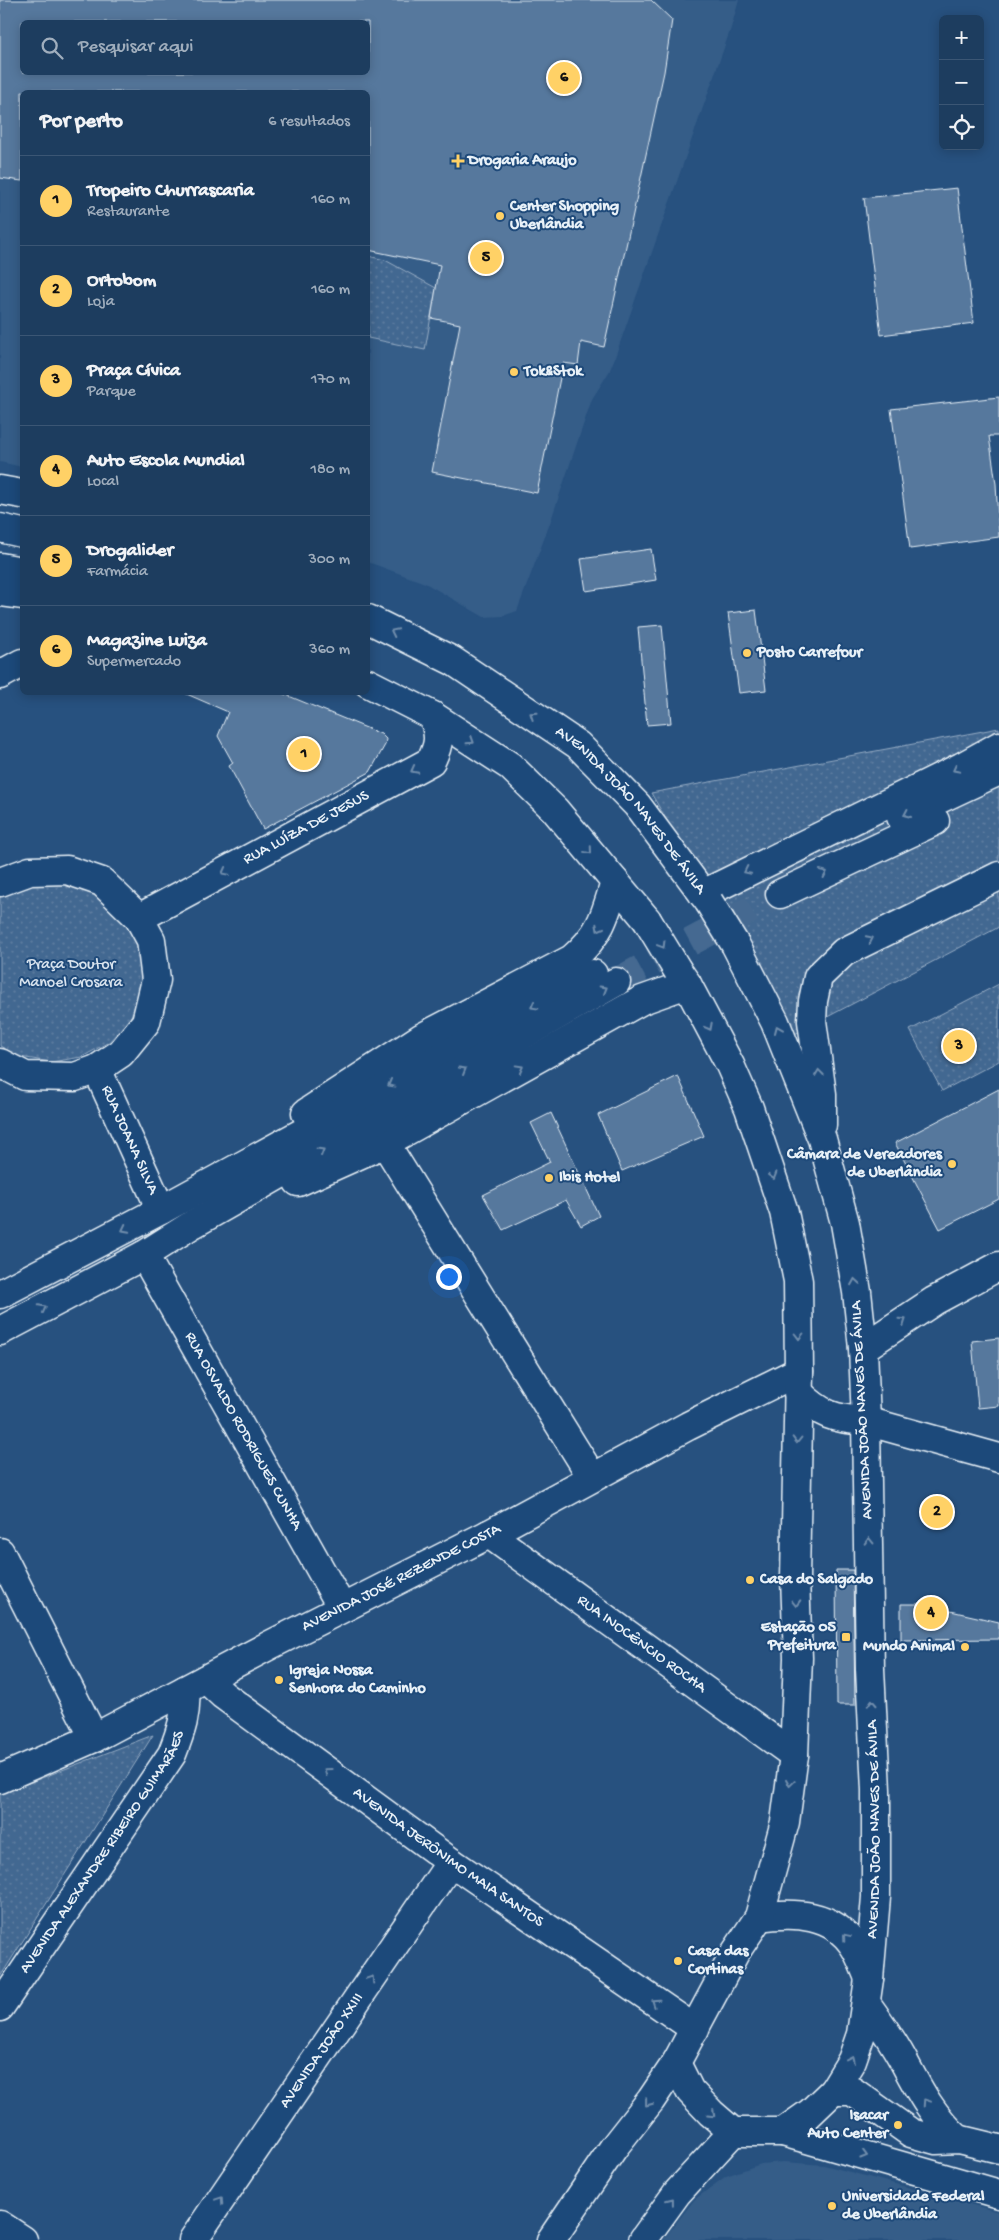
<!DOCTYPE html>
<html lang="pt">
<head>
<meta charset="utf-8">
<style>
  :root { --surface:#1d3d5f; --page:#254465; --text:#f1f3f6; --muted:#a0aebd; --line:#3b5674; --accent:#ffd166 }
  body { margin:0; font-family:"Gochi Hand",sans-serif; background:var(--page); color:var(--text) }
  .controls { position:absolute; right:15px; top:15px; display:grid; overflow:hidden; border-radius:8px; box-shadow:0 2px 12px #0003 }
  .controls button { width:45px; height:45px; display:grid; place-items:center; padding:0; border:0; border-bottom:1px solid var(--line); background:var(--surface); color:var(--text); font:25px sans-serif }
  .you { position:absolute; left:448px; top:1276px; width:18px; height:18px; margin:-12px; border:4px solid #fff; border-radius:50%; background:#1a73e8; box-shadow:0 0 0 8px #1a73e833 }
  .badge { display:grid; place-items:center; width:32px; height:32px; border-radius:50%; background:var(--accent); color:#111; font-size:16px; font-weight:700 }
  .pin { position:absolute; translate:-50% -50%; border:2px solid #fff; box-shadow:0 1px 5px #0006 }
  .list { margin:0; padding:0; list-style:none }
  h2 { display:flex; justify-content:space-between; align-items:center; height:65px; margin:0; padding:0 20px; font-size:21px }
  h2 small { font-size:16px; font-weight:400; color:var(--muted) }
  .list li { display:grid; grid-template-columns:32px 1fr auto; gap:15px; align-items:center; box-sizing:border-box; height:90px; padding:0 20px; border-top:1px solid var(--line) }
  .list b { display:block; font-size:19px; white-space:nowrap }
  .list p { margin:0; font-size:16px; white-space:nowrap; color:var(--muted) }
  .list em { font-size:16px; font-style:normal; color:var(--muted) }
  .icon { flex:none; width:28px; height:28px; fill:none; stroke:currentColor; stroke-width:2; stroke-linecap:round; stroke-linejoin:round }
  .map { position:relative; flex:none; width:999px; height:2240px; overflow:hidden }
  .search { position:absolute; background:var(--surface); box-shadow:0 2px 12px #0003; left:20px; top:20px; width:350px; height:55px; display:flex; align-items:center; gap:12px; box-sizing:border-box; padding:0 18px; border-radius:8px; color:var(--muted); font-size:19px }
  .panel { position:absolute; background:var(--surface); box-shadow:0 2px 12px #0003; left:20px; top:90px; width:350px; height:605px; border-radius:8px }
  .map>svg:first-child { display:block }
  .built { fill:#355d88; fill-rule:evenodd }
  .park { fill:url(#park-dots); stroke:#96acc4 }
  .building { fill:#57789d; stroke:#e8f1f8; fill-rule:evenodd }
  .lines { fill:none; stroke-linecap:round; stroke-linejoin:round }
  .major-tunnel { stroke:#446991; stroke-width:28; stroke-dasharray:28 14; stroke-linecap:butt }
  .minor-casing { stroke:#e8f1f8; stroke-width:31 }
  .major-casing { stroke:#e8f1f8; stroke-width:31 }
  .minor { stroke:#1f4a7a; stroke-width:28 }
  .major { stroke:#1f4a7a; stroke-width:28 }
  .major-bridge-casing { stroke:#e8f1f8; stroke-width:31; stroke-linecap:butt }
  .major-bridge { stroke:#1f4a7a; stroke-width:28 }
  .oneway { stroke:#6f8dac }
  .poi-dot { fill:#ffd166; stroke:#1f4a7a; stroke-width:2 }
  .labels { text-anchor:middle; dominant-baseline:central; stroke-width:4; stroke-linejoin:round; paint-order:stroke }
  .poi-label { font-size:16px; font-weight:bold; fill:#e8f1f8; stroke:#1f4a7a; text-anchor:start }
  .street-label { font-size:16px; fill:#e8f1f8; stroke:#1f4a7a }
  .park-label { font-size:16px; fill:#d8e3ee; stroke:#1f4a7a }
</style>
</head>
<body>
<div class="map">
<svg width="999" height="2240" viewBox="0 0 999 2240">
  <defs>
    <pattern id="park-dots" width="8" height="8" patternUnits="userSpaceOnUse" patternTransform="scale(1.25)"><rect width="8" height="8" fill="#436891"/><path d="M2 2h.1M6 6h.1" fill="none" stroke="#5e7ea1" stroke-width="1.8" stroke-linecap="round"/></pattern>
  </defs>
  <rect width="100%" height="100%" fill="#27517f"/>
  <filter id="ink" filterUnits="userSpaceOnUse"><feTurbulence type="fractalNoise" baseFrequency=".02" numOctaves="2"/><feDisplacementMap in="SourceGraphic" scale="10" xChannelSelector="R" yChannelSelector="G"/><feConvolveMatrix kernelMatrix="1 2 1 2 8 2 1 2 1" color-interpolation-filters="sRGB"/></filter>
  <g filter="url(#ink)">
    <!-- built -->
    <g class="built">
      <path d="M0 0H739L731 28 614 360 609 372 592 399 550 523 517 611 503 616 484 617 425 583 368 562V92H22V467L0 462ZM22 22H368V72H22Z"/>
      <polygon points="784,2162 824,2165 999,2212 999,2240 663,2240 694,2200 726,2176 761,2164"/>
    </g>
    <!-- park -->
    <g class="park">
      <polygon points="368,256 385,260 436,288 425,350 368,338"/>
      <polygon points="999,728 999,927 791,1036 651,793"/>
      <polygon points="59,879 90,887 134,929 143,959 141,990 130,1019 109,1042 82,1057 51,1062 20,1057 0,1046 0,895 30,881"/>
      <polygon points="999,984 999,1061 942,1091 910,1030"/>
      <polygon points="153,1735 0,1977 0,1794"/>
    </g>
    <!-- building -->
    <g class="building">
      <path d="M0 0H651L672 20 664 72 604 347 581 342 578 365 563 363 537 493 432 472 460 324 431 318 440 265 368 250V92H22V181L0 178ZM22 22H368V72H22Z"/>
      <polygon points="957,188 974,323 881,335 864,198"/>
      <polygon points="999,397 999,436 989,436 996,484 999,537 910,549 891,409"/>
      <polygon points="651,549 656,580 586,591 581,559"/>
      <polygon points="756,610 766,690 739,693 728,613"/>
      <polygon points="662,625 671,723 647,725 638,627"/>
      <polygon points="182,692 279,692 381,734 386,739 385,745 370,772 263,829 229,766 233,763 218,736 228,712"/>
      <polygon points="678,1076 704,1136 622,1171 598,1115"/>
      <polygon points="999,1089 999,1199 940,1229 895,1143"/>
      <polygon points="551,1113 599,1216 581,1226 566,1200 503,1230 483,1195 550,1162 531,1123"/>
      <polygon points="999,1338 999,1406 978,1408 972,1341"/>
      <polygon points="836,1570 853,1570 855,1705 837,1705"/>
      <polygon points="901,1604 920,1604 999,1622 999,1639 901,1640"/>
    </g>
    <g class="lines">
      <!-- major-tunnel -->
      <polyline class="major-tunnel" points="616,982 780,894"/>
      <defs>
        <g id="minor">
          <polyline points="0,675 22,663"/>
          <polyline points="0,882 30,871 67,870 102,882 139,918 151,940 156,980 146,1022 121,1053 97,1069 75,1077 25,1076 0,1063"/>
          <path id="s1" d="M139 918 431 761C440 743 440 736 433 716"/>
          <path id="s2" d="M97 1069 161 1210"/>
          <polyline points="385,1143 592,1477"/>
          <path id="s3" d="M144 1255 342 1608"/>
          <polyline points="863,1348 934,1301 999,1266"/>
          <polyline points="866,1421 999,1458"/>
          <path id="s4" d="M489 1534 794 1755"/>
          <polyline points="0,1552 94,1738"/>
          <path id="s5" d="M206 1679 223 1695 451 1862 695 2029"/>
          <path id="s6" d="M0 1779 94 1738 270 1645 489 1534 688 1426 799 1371"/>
          <path id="s7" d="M0 2007 172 1754C181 1731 187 1714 185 1690"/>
          <polyline points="0,2225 23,2240"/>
          <path id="s8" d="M193 2240 451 1862"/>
        </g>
        <g id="major">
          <polyline points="0,490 22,494"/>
          <polyline points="0,528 22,533"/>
          <polyline points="0,567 22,571"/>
          <polyline points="0,592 22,595"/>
          <path id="s9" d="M368 619 453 661 578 745 637 805 709 902"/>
          <polyline points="368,683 433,716 510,766 555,810 647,920"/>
          <polyline points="901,817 999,771"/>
          <polyline points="703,894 961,767 999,746"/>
          <polyline points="780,894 935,821"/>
          <path d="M306 1113 421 1038 572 959C600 935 605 917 615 882"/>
          <polyline points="822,1125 822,1094 812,1021 813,1001 818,977 844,952 999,876"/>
          <polyline points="298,1182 385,1143 642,1000 687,984"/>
          <polyline points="0,1294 161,1210 593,974"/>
          <polyline points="0,1331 144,1255 193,1224 616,982"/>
          <path d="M798 1392C821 1415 834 1419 866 1421"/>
          <path d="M759 1917C794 1912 833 1913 854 1946 860 1955 864 1967 869 1978"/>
          <path d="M866 2003C879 2021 891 2038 902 2058 918 2088 932 2116 958 2139"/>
          <path id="s10" d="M676 2063 690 2091 711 2113 733 2132H783L810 2113 833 2091 852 2060 861 2034 869 1979 876 1897V1790L870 1669 866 1421 863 1348 857 1292 845 1223 822 1139 775 1022 735 944"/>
          <polyline points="833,2091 852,2091 911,2133 936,2140 958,2139 999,2149"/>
          <polyline points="783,2132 999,2194"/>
          <polyline points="551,2240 614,2147 651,2100 676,2063 735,1953 759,1917 785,1822 794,1755 798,1658 795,1578 799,1371 798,1281 784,1212 749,1108 730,1065 687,984 678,971"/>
          <polyline points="643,2240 677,2193 733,2132"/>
        </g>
      </defs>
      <!-- minor casing -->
      <use href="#minor" class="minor-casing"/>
      <!-- major casing -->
      <use href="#major" class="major-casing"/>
      <!-- minor -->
      <use href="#minor" class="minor"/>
      <!-- major -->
      <use href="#major" class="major"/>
      <defs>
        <g id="major-bridge">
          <polyline points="709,902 735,944"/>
          <polyline points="647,920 678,971"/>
        </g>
      </defs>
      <!-- major-bridge casing -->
      <use href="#major-bridge" class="major-bridge-casing"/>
      <!-- major-bridge -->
      <use href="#major-bridge" class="major-bridge"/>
    </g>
    <!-- one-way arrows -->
    <defs><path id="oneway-chevron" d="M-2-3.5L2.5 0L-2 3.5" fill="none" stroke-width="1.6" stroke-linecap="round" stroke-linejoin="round" transform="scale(1.25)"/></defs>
    <g class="oneway">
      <use href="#oneway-chevron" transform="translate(394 632) rotate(-154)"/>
      <use href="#oneway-chevron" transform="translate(533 715) rotate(-146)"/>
      <use href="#oneway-chevron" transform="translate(471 741) rotate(33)"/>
      <use href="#oneway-chevron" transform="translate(956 769) rotate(153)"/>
      <use href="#oneway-chevron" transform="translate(414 770) rotate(152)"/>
      <use href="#oneway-chevron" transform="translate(907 814) rotate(155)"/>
      <use href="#oneway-chevron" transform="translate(589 851) rotate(50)"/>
      <use href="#oneway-chevron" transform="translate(747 871) rotate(154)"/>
      <use href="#oneway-chevron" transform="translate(225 872) rotate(152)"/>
      <use href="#oneway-chevron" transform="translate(824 873) rotate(-25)"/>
      <use href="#oneway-chevron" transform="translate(599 928) rotate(118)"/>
      <use href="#oneway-chevron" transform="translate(870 939) rotate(-26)"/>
      <use href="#oneway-chevron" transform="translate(662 945) rotate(59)"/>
      <use href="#oneway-chevron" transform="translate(604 989) rotate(-30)"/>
      <use href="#oneway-chevron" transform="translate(534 1006) rotate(151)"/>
      <use href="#oneway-chevron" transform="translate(709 1027) rotate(62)"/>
      <use href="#oneway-chevron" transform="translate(778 1029) rotate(-113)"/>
      <use href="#oneway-chevron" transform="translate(520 1068) rotate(-29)"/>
      <use href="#oneway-chevron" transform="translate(463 1070) rotate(-30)"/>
      <use href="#oneway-chevron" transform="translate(819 1073) rotate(-97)"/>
      <use href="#oneway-chevron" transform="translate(391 1084) rotate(151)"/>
      <use href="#oneway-chevron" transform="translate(321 1151) rotate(-30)"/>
      <use href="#oneway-chevron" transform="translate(773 1176) rotate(73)"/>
      <use href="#oneway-chevron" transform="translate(125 1229) rotate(153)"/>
      <use href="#oneway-chevron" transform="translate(855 1282) rotate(-99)"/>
      <use href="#oneway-chevron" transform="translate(43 1308) rotate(-28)"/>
      <use href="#oneway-chevron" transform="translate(903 1321) rotate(-34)"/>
      <use href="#oneway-chevron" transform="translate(799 1336) rotate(90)"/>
      <use href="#oneway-chevron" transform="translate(797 1440) rotate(91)"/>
      <use href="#oneway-chevron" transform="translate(869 1541) rotate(-91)"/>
      <use href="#oneway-chevron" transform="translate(796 1603) rotate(88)"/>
      <use href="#oneway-chevron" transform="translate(872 1703) rotate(-93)"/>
      <use href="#oneway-chevron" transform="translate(327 1771) rotate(-144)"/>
      <use href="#oneway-chevron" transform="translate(790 1783) rotate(98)"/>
      <use href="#oneway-chevron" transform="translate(846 1937) rotate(-130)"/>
      <use href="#oneway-chevron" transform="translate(371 1979) rotate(-56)"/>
      <use href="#oneway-chevron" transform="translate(655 2002) rotate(-146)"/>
      <use href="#oneway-chevron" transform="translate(851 2059) rotate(-65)"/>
      <use href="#oneway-chevron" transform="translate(926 2102) rotate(-124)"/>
      <use href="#oneway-chevron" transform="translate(648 2103) rotate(128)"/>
      <use href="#oneway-chevron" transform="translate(712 2114) rotate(43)"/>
      <use href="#oneway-chevron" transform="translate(864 2155) rotate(16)"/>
      <use href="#oneway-chevron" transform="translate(220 2200) rotate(-56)"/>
      <use href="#oneway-chevron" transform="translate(671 2201) rotate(-52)"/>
    </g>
  </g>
  <!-- markers -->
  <g class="poi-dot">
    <path d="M455.5 153.5h5v5h5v5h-5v5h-5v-5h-5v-5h5z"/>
    <circle cx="500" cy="216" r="5"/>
    <circle cx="514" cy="372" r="5"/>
    <circle cx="747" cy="653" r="5"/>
    <circle cx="952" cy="1164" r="5"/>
    <circle cx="549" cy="1178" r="5"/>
    <circle cx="750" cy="1580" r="5"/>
    <rect x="841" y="1632" width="10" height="10" rx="2.5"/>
    <circle cx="965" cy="1647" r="5"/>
    <circle cx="279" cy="1680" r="5"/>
    <circle cx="678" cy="1961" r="5"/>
    <circle cx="898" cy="2125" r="5"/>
    <circle cx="832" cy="2206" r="5"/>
  </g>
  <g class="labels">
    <!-- poi labels -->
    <g class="poi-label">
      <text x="468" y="161">Drogaria Araujo</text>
      <text x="510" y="207">Center Shopping<tspan x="510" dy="18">Uberlândia</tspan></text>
      <text x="524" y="372">Tok&amp;Stok</text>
      <text x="757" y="653">Posto Carrefour</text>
      <text x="942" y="1155" text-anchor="end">Câmara de Vereadores<tspan x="942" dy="18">de Uberlândia</tspan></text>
      <text x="559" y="1178">Ibis Hotel</text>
      <text x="760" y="1580">Casa do Salgado</text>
      <text x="836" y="1628" text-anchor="end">Estação 05<tspan x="836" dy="18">Prefeitura</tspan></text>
      <text x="955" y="1647" text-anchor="end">Mundo Animal</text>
      <text x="289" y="1671">Igreja Nossa<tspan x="289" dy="18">Senhora do Caminho</tspan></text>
      <text x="688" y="1952">Casa das<tspan x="688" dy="18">Cortinas</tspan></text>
      <text x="888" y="2116" text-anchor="end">Isacar<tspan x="888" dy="18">Auto Center</tspan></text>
      <text x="842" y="2197">Universidade Federal<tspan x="842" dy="18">de Uberlândia</tspan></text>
    </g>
    <!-- street labels -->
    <g class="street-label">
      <text stroke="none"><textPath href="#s9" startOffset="329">AVENIDA JOÃO NAVES DE ÁVILA</textPath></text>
      <text stroke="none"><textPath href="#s1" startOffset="190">RUA LUÍZA DE JESUS</textPath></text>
      <text stroke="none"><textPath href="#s2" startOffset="78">RUA JOANA SILVA</textPath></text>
      <text transform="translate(863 1410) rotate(-93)">AVENIDA JOÃO NAVES DE ÁVILA</text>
      <text stroke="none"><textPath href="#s3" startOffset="202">RUA OSVALDO RODRIGUES CUNHA</textPath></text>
      <text stroke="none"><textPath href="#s6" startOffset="449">AVENIDA JOSÉ REZENDE COSTA</textPath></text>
      <text stroke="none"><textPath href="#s4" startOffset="188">RUA INOCÊNCIO ROCHA</textPath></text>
      <text stroke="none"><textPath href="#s10" startOffset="475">AVENIDA JOÃO NAVES DE ÁVILA</textPath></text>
      <text stroke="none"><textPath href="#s7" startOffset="186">AVENIDA ALEXANDRE RIBEIRO GUIMARÃES</textPath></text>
      <text stroke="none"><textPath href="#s5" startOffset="301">AVENIDA JERÔNIMO MAIA SANTOS</textPath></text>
      <text stroke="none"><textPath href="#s8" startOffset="229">AVENIDA JOÃO XXIII</textPath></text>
    </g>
    <!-- park labels -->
    <g class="park-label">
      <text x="71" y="965">Praça Doutor<tspan x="71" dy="18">Manoel Crosara</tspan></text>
    </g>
  </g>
</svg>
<div class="controls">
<button>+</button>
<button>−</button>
<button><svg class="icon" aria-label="locate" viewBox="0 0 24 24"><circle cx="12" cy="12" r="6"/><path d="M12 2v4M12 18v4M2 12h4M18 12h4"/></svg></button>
</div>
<div class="you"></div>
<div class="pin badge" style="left:304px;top:754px">1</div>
<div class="pin badge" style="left:937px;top:1512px">2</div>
<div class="pin badge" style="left:959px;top:1046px">3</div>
<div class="pin badge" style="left:931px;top:1613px">4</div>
<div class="pin badge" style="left:486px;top:258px">5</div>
<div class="pin badge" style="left:564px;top:78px">6</div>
<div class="search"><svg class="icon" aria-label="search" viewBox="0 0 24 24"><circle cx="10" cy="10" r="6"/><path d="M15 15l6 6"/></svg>Pesquisar aqui</div>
<section class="panel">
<h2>Por perto<small>6 resultados</small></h2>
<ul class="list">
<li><span class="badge">1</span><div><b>Tropeiro Churrascaria</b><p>Restaurante</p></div><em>160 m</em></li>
<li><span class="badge">2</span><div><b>Ortobom</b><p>Loja</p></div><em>160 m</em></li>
<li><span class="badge">3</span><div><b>Praça Cívica</b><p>Parque</p></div><em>170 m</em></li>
<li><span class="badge">4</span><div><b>Auto Escola Mundial</b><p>Local</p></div><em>180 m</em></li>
<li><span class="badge">5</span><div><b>Drogalider</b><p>Farmácia</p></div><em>300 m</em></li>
<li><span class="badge">6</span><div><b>Magazine Luiza</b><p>Supermercado</p></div><em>360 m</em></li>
</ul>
</section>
</div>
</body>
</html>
